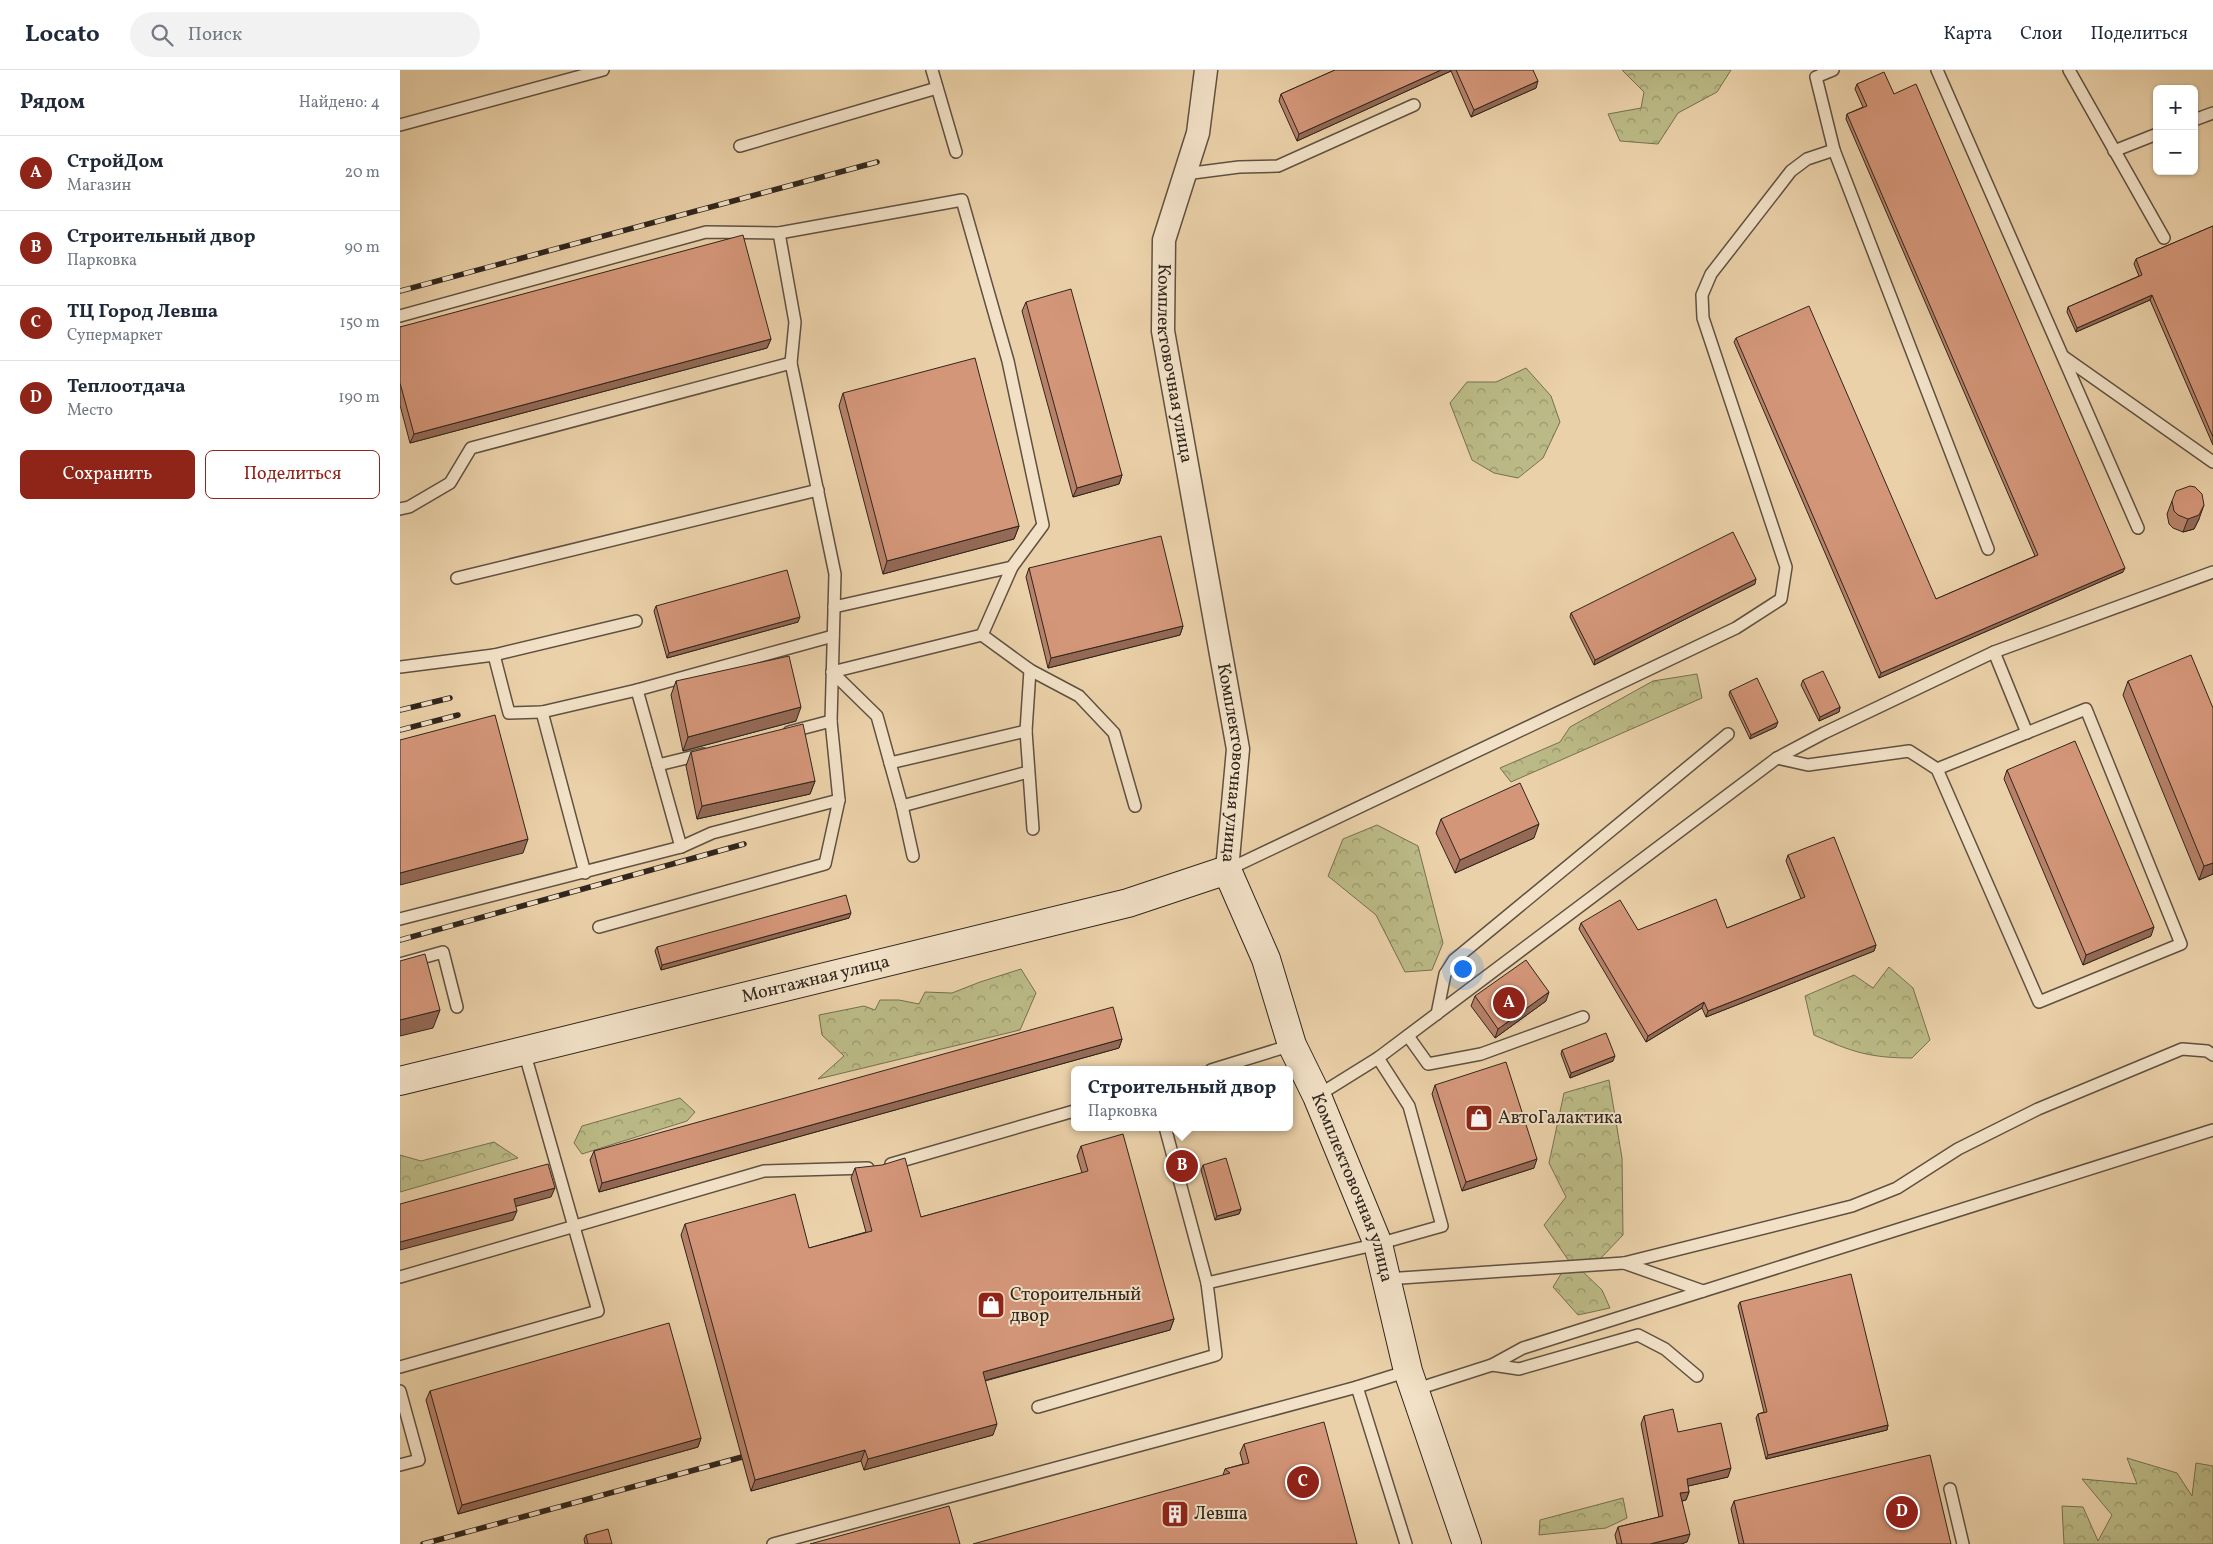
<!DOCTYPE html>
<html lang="ru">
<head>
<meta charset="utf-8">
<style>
  :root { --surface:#fff; --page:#f2f2f3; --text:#1f2937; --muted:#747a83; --line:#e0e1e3; --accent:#8f2418 }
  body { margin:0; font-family:Vollkorn,serif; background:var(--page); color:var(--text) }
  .controls { position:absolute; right:15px; top:15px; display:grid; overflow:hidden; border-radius:8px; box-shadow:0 1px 4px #0004 }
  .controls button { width:45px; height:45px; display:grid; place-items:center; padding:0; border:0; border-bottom:1px solid var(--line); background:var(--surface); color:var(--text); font:25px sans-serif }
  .you { position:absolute; left:1062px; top:898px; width:18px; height:18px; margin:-12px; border:4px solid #fff; border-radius:50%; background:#1a73e8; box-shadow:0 0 0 8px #1a73e833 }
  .badge { display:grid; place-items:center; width:32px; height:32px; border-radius:50%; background:var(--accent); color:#fff; font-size:16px; font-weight:700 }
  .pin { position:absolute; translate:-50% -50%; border:2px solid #fff; box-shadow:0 1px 5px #0006 }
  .popup { position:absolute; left:671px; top:996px; width:222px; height:65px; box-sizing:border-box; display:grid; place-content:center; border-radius:8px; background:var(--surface); filter:drop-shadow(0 1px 4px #0005); font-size:16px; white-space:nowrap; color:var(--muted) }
  .popup b { font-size:19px; color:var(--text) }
  .popup::after { content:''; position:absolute; left:50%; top:100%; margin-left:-10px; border:10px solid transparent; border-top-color:var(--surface) }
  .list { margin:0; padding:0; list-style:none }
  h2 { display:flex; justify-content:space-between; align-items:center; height:65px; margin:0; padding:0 20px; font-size:21px }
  h2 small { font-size:16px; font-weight:400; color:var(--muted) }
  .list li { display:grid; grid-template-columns:32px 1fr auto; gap:15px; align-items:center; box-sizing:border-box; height:75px; padding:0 20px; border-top:1px solid var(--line) }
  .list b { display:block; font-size:19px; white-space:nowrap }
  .list p { margin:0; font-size:16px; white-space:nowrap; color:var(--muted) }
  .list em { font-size:16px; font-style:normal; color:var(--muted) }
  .actions { display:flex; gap:10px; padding:15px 20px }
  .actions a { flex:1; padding:11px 0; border:1px solid var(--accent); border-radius:8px; text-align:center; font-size:18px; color:var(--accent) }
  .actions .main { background:var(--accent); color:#fff }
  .icon { flex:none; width:28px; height:28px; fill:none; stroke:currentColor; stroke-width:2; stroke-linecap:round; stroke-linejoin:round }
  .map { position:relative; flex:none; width:1813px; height:1474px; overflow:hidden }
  header { display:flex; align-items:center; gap:30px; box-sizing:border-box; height:70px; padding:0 25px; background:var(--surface); border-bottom:1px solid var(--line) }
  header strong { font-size:24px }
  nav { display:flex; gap:28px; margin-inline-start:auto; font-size:18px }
  .search { width:350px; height:45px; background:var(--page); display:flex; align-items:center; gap:12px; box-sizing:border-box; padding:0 18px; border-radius:28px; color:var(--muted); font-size:19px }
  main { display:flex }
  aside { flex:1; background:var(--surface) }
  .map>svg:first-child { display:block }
  .forest { fill:url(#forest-crowns); stroke:#767052 }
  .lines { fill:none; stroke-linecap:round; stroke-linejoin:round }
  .lane-casing { stroke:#5f5141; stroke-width:14 }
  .street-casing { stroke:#5f5141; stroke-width:25 }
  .secondary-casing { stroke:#30261e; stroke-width:30 }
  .lane { stroke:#f2e1c7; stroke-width:11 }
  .street { stroke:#f2e1c7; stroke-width:22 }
  .secondary { stroke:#f2e1c7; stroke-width:28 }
  .rail-casing { stroke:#30261e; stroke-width:5.5 }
  .rail { stroke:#f2e1c7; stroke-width:4; stroke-dasharray:11; stroke-linecap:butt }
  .wall { fill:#b68168; stroke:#30261e }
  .shaded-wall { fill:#946955; stroke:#30261e }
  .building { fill:#d49679; stroke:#30261e }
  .labels { text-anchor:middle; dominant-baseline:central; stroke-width:4; stroke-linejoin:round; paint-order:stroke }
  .street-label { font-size:18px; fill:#30261e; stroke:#f2e1c7 }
  .poi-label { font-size:18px; fill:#30261e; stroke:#f2e1c7; text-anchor:start }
</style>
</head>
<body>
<header>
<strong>Locato</strong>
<div class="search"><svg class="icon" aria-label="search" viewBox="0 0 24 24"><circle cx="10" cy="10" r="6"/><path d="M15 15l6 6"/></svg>Поиск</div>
<nav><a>Карта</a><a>Слои</a><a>Поделиться</a></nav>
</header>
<main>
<aside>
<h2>Рядом<small>Найдено: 4</small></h2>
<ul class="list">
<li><span class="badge">A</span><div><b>СтройДом</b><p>Магазин</p></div><em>20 m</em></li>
<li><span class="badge">B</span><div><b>Строительный двор</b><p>Парковка</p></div><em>90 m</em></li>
<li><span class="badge">C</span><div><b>ТЦ Город Левша</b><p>Супермаркет</p></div><em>150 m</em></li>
<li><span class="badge">D</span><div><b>Теплоотдача</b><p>Место</p></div><em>190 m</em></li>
</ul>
<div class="actions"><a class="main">Сохранить</a><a>Поделиться</a></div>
</aside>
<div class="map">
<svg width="1813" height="1474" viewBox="0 0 1813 1474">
  <defs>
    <pattern id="forest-crowns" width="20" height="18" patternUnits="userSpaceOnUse" patternTransform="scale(1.25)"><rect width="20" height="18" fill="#bbba86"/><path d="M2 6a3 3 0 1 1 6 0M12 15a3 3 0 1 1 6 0" fill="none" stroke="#98976d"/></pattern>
  </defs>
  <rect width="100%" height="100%" fill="#ebd1a9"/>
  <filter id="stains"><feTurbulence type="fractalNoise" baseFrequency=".004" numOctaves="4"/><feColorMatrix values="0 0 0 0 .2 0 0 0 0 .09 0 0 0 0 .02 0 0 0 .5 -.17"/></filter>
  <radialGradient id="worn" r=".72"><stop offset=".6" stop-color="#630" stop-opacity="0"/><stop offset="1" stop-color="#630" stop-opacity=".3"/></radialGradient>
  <!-- forest -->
  <g class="forest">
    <polygon points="1222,0 1331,0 1317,22 1278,43 1258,74 1220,71 1208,44 1241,38 1244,22"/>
    <polygon points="1126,298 1151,326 1160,352 1143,388 1118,408 1094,403 1072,390 1050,333 1067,312 1096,312"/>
    <polygon points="1297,604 1302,628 1111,712 1100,698 1160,672 1170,657 1253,611"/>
    <polygon points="977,755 1018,776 1043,873 1032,900 1005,902 976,845 928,806 943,769"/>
    <path d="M1489 897 1513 918 1530 970 1512 988C1470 988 1452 982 1414 965L1405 926 1454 905 1473 918Z"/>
    <polygon points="621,899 636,923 620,960 418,1009 444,986 422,965 419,945 464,936 475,940 480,930 499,930 519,934 525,922 552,923 580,912"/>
    <polygon points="1209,1010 1222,1088 1223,1165 1199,1190 1181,1200 1202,1220 1210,1238 1178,1245 1153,1217 1169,1191 1144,1155 1166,1127 1149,1093 1164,1023"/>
    <polygon points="280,1028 295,1042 287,1051 182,1084 174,1073 182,1056"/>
    <polygon points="94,1072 118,1088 0,1122 0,1085 21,1091"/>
    <polygon points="1727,1388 1777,1403 1792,1426 1796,1393 1813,1396 1813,1474 1664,1474 1662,1436 1683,1437 1698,1471 1712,1445 1682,1409 1737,1414"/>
    <polygon points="1223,1428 1227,1448 1206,1458 1139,1465 1140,1450"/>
  </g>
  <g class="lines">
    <defs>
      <g id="lane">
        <polyline points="532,0 556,82"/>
        <polyline points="1433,0 1416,7 1434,80 1588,479"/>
        <polyline points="1537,0 1738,458"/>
        <polyline points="1669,0 1764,168"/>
        <polyline points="1794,50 1813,43"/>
        <polyline points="0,55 203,0"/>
        <polyline points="340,76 537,18"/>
        <polyline points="1714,81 1757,64"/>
        <polyline points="785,104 839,97 878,96 1014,35"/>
        <polyline points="0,246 306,162 379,163 562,130 608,291 643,455 612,497 582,565"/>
        <polyline points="1664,287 1813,392"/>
        <polyline points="0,439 9,437 50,413 71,378 391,293"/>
        <polyline points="57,508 418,420"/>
        <polyline points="434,537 612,497"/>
        <polyline points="1594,582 1627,663"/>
        <polyline points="94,585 109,643 142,642 237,620 433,566"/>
        <polyline points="0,597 94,585 236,551"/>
        <polyline points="630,600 626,661 633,759"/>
        <polyline points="432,602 582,565 630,600 679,626 714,663 735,736"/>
        <polyline points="432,602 477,646 502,736 513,786"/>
        <polyline points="237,620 281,777"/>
        <polyline points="142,642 185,803"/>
        <polyline points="389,662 431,651"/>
        <polyline points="1377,688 1408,695 1509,681 1537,699 1639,932 1781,874 1686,639 1537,699"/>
        <polyline points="490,693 626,661"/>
        <polyline points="258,695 303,684"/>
        <polyline points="502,736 628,702"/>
        <polyline points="827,800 1336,558 1381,529 1386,497 1303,248 1302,225 1311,204 1391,101 1407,89 1434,80"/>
        <polyline points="0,849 281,777 312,763 439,730"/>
        <polyline points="199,857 425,794 439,730 431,651 435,504 391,293 395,252 379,163"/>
        <polyline points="0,894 43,882 57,937"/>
        <polyline points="1037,944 1045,904 1054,890 1328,664"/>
        <polyline points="1008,966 1028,994 1081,984 1183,947"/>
        <polyline points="811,1000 892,975"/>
        <polyline points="917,1026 978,988 1377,688 1424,663 1594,582 1813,502"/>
        <polyline points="765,1057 807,1213 978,1174 1042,1156 1009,1036 978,988"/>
        <polyline points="491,1094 674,1041"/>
        <polyline points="1224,1193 1303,1221"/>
        <polyline points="0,1207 364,1101 468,1098"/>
        <polyline points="986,1209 1224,1193 1452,1136 1497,1118 1558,1079 1638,1039 1782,979 1807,981 1813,985"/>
        <polyline points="1092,1295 1119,1299 1238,1265 1265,1279 1297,1306"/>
        <polyline points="0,1297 198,1241 124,981"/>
        <polyline points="957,1317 1006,1474"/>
        <polyline points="1014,1320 1092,1295 1123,1278 1813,1060"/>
        <polyline points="0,1321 19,1390 0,1395"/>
        <polyline points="638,1337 816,1285 807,1213"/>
        <polyline points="1550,1419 1563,1474"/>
        <polyline points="373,1474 957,1317 1008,1301"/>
      </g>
      <g id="street">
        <path id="s1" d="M806 0 798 63 764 170 763 261 838 679 827 800"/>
      </g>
      <g id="secondary">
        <path id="s2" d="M0 1011 728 833 827 800 866 889 892 975 917 1026 978 1174 1008 1301 1067 1474"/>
      </g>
    </defs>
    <!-- lane casing -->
    <use href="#lane" class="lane-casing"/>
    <!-- street casing -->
    <use href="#street" class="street-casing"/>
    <!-- secondary casing -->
    <use href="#secondary" class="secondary-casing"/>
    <!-- lane -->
    <use href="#lane" class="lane"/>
    <!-- street -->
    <use href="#street" class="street"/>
    <!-- secondary -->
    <use href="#secondary" class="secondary"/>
    <defs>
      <g id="rail">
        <polyline points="0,221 477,92"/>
        <polyline points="0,640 50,628"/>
        <polyline points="0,660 58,645"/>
        <polyline points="0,870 344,774"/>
        <polyline points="23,1474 342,1387"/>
      </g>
    </defs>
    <!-- rail casing -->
    <use href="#rail" class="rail-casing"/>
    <!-- rail -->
    <use href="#rail" class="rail"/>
  </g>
  <!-- wall -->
  <g class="wall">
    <polygon points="935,0 1133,0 1136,18 1071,47 1051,1 897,71 879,31 881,24"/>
    <polygon points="1457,14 1494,24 1723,502 1479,608 1334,272 1336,268 1536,529 1635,486 1446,49 1447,44 1463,37 1455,19"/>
    <polygon points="1813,156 1813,375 1750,230 1676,262 1667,242 1668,237 1739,206 1734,194 1736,189"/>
    <polygon points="626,232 722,405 719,414 673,427 622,241"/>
    <polygon points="0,257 371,269 367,278 10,373 0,335"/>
    <polygon points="443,323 619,456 614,469 483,504 439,336"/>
    <polygon points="1772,431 1799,449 1794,459 1783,462 1773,458 1769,454 1767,444"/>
    <polygon points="629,498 783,556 780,565 648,598 626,507"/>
    <polygon points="1355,514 1194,595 1170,547 1171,543"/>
    <polygon points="256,536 398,552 267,588 254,541"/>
    <polygon points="1403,610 1440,637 1439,642 1419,651 1401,615"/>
    <polygon points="276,611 396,651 283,681 271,625"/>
    <polygon points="1728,611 1813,804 1799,810 1723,625"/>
    <polygon points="1330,621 1376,657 1350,669 1329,625"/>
    <polygon points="291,682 415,711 410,724 297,749 286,696"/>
    <polygon points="1607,700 1751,866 1683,895 1604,709"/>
    <polygon points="1041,749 1134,768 1055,803 1036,763"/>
    <polygon points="1388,785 1476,875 1474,881 1306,947 1302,938 1246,972 1179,859 1181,853 1238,860 1327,858 1401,829 1386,791"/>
    <polygon points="449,848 261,900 255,881 257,877"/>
    <polygon points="1075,926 1146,931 1095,968 1071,936"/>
    <polygon points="722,969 719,978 199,1122 190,1090 194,1081"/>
    <polygon points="1162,980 1213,991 1170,1008 1161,984"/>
    <polygon points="1035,1015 1134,1098 1062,1121 1032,1024"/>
    <polygon points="681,1076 774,1249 770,1260 585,1311 593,1365 464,1400 461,1391 351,1421 281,1165 285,1154 409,1178 466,1162 451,1108 455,1098 521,1147 682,1103 677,1086"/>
    <polygon points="803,1095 841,1139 839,1144 815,1150 801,1100"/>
    <polygon points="1340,1232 1488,1355 1487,1360 1366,1389 1356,1348 1358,1344 1364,1342 1338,1236"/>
    <polygon points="30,1321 301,1368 298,1377 58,1444 26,1330"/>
    <polygon points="1244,1346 1278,1362 1328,1407 1288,1416 1289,1422 1286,1430 1282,1431 1287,1472 1281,1474 1217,1474 1215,1465 1218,1457 1259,1447 1241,1354"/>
    <polygon points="844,1374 957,1474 823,1405 825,1399 843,1394 840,1383"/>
    <polygon points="1334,1431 1551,1474 1339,1474 1331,1439"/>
    <polygon points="186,1465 212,1474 185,1474 184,1469"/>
  </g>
  <!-- shaded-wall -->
  <g class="shaded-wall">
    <polygon points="1041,0 1051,0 1051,1 897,71 899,64"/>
    <polygon points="1138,11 1136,18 1071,47 1074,40"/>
    <polygon points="1752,225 1750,230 1676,262 1677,258"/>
    <polygon points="371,269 367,278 10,373 14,364"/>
    <polygon points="722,405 719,414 673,427 677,418"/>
    <polygon points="1804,435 1799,449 1794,459 1783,462 1788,449"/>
    <polygon points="619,456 614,469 483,504 487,491"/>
    <polygon points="1725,498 1723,502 1479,608 1481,603"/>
    <polygon points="1356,509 1355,514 1194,595 1195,590"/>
    <polygon points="400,547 398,552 267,588 269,583"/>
    <polygon points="783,556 780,565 648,598 651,588"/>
    <polygon points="401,637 396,651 283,681 288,667"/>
    <polygon points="1440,637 1439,642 1419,651 1420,647"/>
    <polygon points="1378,652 1376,657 1350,669 1351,665"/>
    <polygon points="415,711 410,724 297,749 302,736"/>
    <polygon points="1139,754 1134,768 1055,803 1060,790"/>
    <polygon points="128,769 123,783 0,815 0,803"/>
    <polygon points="1813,793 1813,804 1799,810 1804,796"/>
    <polygon points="451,843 449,848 261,900 262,895"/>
    <polygon points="1754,857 1751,866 1683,895 1686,885"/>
    <polygon points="1476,875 1474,881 1306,947 1308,941"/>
    <polygon points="1149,922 1146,931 1095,968 1098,959"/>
    <polygon points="1304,932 1302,938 1246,972 1248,966"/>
    <polygon points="40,940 33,958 0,966 0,950"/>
    <polygon points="722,969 719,978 199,1122 202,1113"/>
    <polygon points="1215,986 1213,991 1170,1008 1171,1003"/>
    <polygon points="1137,1089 1134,1098 1062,1121 1066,1112"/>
    <polygon points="155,1118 151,1127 110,1138 114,1129"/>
    <polygon points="841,1139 839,1144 815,1150 817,1146"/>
    <polygon points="117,1141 113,1150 0,1180 0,1172"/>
    <polygon points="774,1249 770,1260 579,1312 583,1302"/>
    <polygon points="597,1354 593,1365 464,1400 468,1389"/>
    <polygon points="1488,1355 1487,1360 1366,1389 1368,1385"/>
    <polygon points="301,1368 298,1377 58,1444 62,1435"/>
    <polygon points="465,1380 461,1391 351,1421 355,1410"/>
    <polygon points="1331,1398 1328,1407 1284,1417 1287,1409"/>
    <polygon points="1289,1422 1286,1430 1277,1432 1280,1423"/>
    <polygon points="1290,1464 1287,1472 1281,1474 1250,1474"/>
  </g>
  <!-- building -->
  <g class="building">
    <polygon points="935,0 1041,0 899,64 881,24"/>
    <polygon points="1056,0 1133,0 1138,11 1074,40"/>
    <polygon points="1484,2 1494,24 1516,14 1725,498 1481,603 1336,268 1409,236 1536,529 1638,485 1447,44 1467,36 1457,14"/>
    <polygon points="1813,156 1813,367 1752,225 1677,258 1668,237 1742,205 1736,189"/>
    <polygon points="343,165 371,269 14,364 0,313 0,257"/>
    <polygon points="671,219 722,405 677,418 626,232"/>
    <polygon points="575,288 619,456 487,491 443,323"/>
    <polygon points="1790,416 1795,417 1802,424 1804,435 1799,445 1788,449 1778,445 1774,441 1772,431 1776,421"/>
    <polygon points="1333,462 1356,509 1195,590 1171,543"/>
    <polygon points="761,466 783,556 651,588 629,498"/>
    <polygon points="387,500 400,547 269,583 256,536"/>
    <polygon points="1791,585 1813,638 1813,793 1804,796 1728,611"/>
    <polygon points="389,586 401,637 288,667 276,611"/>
    <polygon points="1423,601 1440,637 1420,647 1403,610"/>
    <polygon points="1357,608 1378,652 1351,665 1330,621"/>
    <polygon points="95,645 128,769 0,803 0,670"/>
    <polygon points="403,654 415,711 302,736 291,682"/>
    <polygon points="1675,671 1754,857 1686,885 1607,700"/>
    <polygon points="1120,713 1139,754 1060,790 1041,749"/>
    <polygon points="1434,767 1476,875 1308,941 1304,932 1248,966 1181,853 1220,830 1238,860 1316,829 1327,858 1405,827 1388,785"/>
    <polygon points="446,825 451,843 262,895 257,877"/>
    <polygon points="25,884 40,940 0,950 0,891"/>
    <polygon points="1126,890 1149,922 1098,959 1075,926"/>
    <polygon points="713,937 722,969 202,1113 194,1081"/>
    <polygon points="1206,963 1215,986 1171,1003 1162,980"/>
    <polygon points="1106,992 1137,1089 1066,1112 1035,1015"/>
    <polygon points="723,1064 774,1249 583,1302 597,1354 468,1389 465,1380 355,1410 285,1154 395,1124 409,1178 472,1161 455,1098 482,1095 505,1088 521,1147 688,1101 681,1076"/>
    <polygon points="826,1088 841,1139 817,1146 803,1095"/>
    <polygon points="148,1094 155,1118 114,1129 117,1141 0,1172 0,1134"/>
    <polygon points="1451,1204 1488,1355 1368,1385 1358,1344 1367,1342 1340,1232"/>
    <polygon points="269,1253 301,1368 62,1435 30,1321"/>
    <polygon points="1273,1339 1278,1362 1321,1353 1331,1398 1287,1409 1289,1422 1280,1423 1290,1464 1250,1474 1222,1474 1218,1457 1263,1446 1244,1346"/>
    <polygon points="924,1352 957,1474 573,1474 830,1403 825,1399 849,1393 844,1374"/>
    <polygon points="1530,1385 1551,1474 1344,1474 1334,1431"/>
    <polygon points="549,1436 560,1474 410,1474"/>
    <polygon points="208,1459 212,1474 188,1474 186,1465"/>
  </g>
  <!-- icons -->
  <defs>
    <symbol id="shop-square" viewBox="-11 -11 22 22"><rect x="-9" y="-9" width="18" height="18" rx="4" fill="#8f2418" stroke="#f2e1c7"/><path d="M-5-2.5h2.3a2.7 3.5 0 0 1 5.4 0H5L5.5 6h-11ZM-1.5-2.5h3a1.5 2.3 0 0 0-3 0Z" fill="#fff"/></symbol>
    <symbol id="building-square" viewBox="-11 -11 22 22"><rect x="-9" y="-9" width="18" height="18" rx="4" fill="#8f2418" stroke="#f2e1c7"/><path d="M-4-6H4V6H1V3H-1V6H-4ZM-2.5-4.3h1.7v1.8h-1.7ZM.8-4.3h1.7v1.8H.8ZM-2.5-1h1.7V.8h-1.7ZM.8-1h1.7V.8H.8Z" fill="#fff"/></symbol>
  </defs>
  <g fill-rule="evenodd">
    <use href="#shop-square" x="1063" y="1032" width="32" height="32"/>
    <use href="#shop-square" x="575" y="1219" width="32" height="32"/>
    <use href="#building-square" x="759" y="1428" width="32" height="32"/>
  </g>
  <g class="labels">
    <!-- street labels -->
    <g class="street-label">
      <text stroke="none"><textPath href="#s1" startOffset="300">Комплектовочная улица</textPath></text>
      <text stroke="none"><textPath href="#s1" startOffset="705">Комплектовочная улица</textPath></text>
      <text stroke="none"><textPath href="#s2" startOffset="428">Монтажная улица</textPath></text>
      <text stroke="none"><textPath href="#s2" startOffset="1196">Комплектовочная улица</textPath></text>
    </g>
    <!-- poi labels -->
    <g class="poi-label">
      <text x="1098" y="1048">АвтоГалактика</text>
      <text x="610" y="1225">Стороительный<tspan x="610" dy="21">двор</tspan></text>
      <text x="794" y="1444">Левша</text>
    </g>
  </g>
  <rect width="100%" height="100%" filter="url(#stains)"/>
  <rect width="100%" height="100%" fill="url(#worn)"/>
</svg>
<div class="controls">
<button>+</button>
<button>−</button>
</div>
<div class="you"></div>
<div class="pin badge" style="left:1109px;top:933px">A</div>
<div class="pin badge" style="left:782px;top:1096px">B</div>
<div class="popup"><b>Строительный двор</b>Парковка</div>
<div class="pin badge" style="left:903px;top:1412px">C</div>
<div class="pin badge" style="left:1502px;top:1442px">D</div>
</div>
</main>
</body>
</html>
